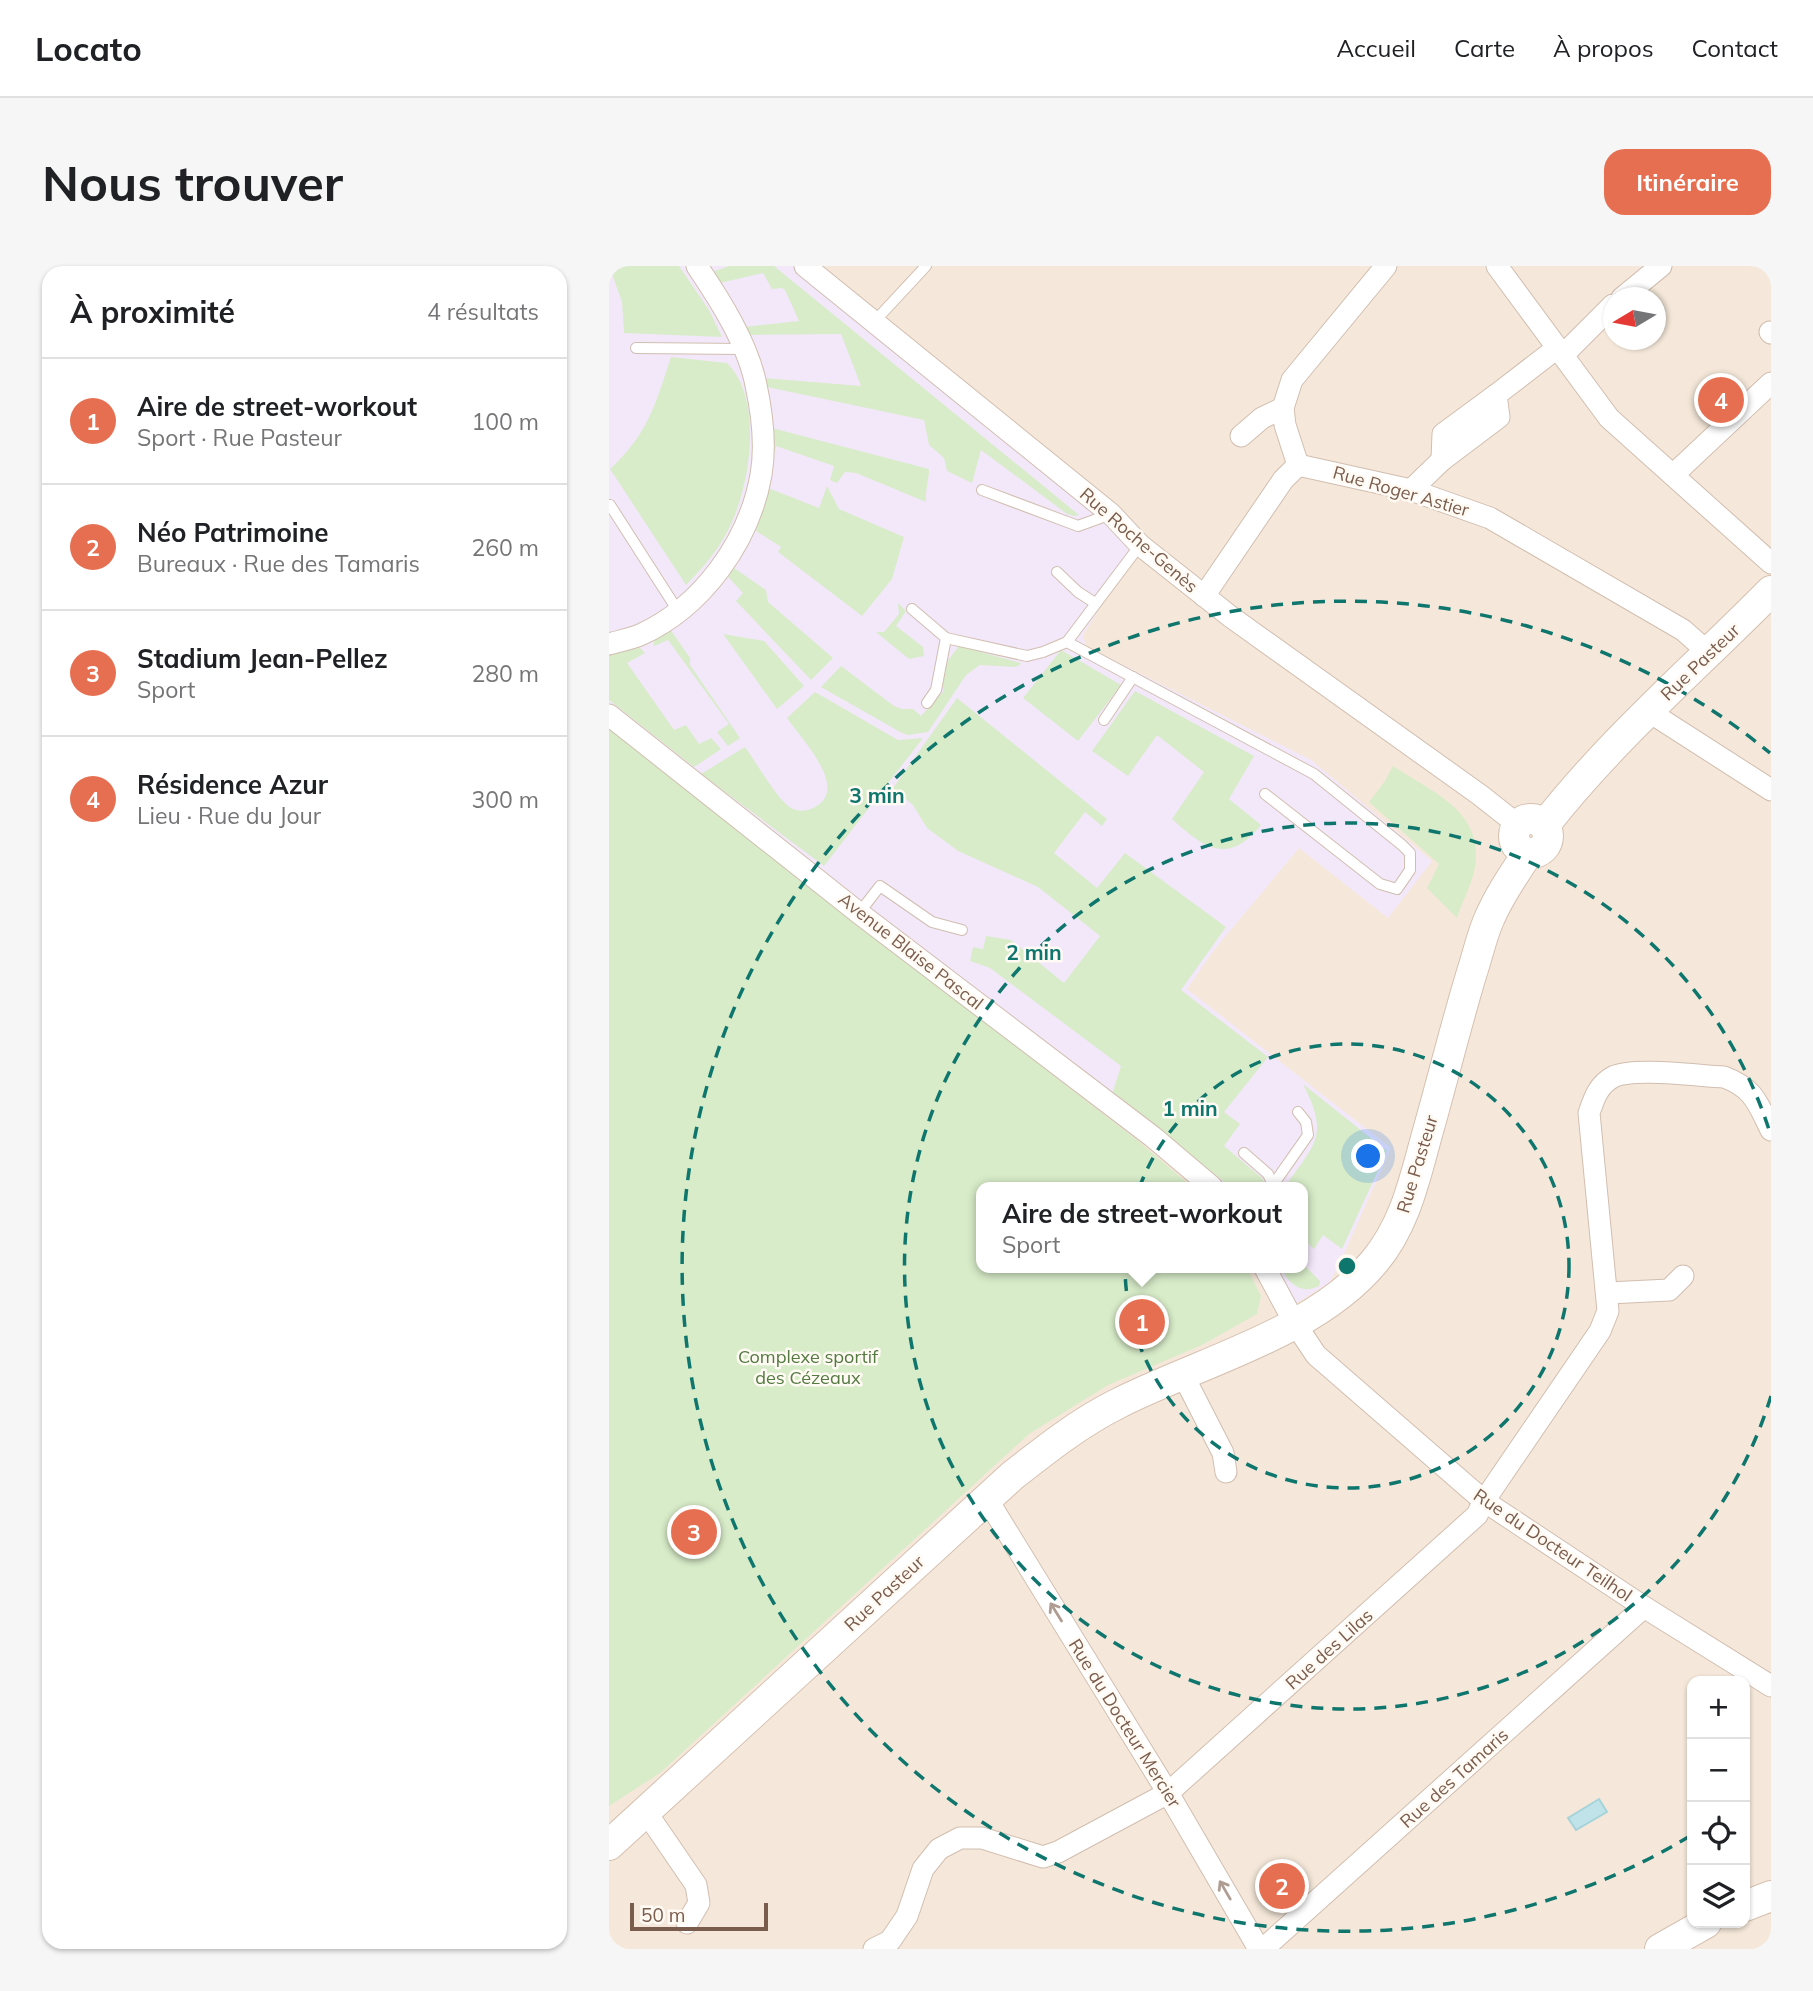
<!DOCTYPE html>
<html lang="fr">
<head>
<meta charset="utf-8">
<style>
  :root { --surface:#fff; --page:#f6f6f6; --text:#202124; --muted:#757577; --line:#e0e0e0; --accent:#e76f51 }
  body { margin:0; font-family:Mulish,sans-serif; background:var(--page); color:var(--text) }
  .controls { position:absolute; right:21px; bottom:21px; display:grid; overflow:hidden; border-radius:14px; box-shadow:0 2px 5px #0004 }
  .controls button { width:63px; height:63px; display:grid; place-items:center; padding:0; border:0; border-bottom:2px solid var(--line); background:var(--surface); color:var(--text); font:35px sans-serif }
  .compass { position:absolute; left:994px; top:21px; width:63px; height:63px; border-radius:50%; background:var(--surface); box-shadow:0 2px 5px #0004; rotate:260deg }
  .scale { position:absolute; left:21px; bottom:18px; width:138px; box-sizing:border-box; padding-left:7px; border:4px solid #7a5c4d; border-top:0; font-size:19px; line-height:24px; white-space:nowrap; color:#7a5c4d; -webkit-text-stroke:5px #fffaf3; paint-order:stroke }
  .you { position:absolute; left:760px; top:891px; width:24px; height:24px; margin:-18px; border:5px solid #fff; border-radius:50%; background:#1a73e8; box-shadow:0 0 0 10px #1a73e833 }
  .badge { display:grid; place-items:center; width:46px; height:46px; border-radius:50%; background:var(--accent); color:#fff; font-size:23px; font-weight:700 }
  .pin { position:absolute; translate:-50% -50%; border:4px solid #fff; box-shadow:0 2px 7px #0006 }
  .popup { position:absolute; left:367px; top:916px; width:332px; height:91px; box-sizing:border-box; display:grid; place-content:center; border-radius:14px; background:var(--surface); filter:drop-shadow(0 2px 5px #0005); font-size:23px; white-space:nowrap; color:var(--muted) }
  .popup b { font-size:26px; color:var(--text) }
  .popup::after { content:''; position:absolute; left:50%; top:100%; margin-left:-14px; border:14px solid transparent; border-top-color:var(--surface) }
  .list { margin:0; padding:0; list-style:none }
  h2 { display:flex; justify-content:space-between; align-items:center; height:91px; margin:0; padding:0 28px; font-size:30px }
  h2 small { font-size:23px; font-weight:400; color:var(--muted) }
  .list li { display:grid; grid-template-columns:46px 1fr auto; gap:21px; align-items:center; box-sizing:border-box; height:126px; padding:0 28px; border-top:2px solid var(--line) }
  .list b { display:block; font-size:26px; white-space:nowrap }
  .list p { margin:0; font-size:23px; white-space:nowrap; color:var(--muted) }
  .list em { font-size:23px; font-style:normal; color:var(--muted) }
  .icon { flex:none; width:38px; height:38px; fill:none; stroke:currentColor; stroke-width:2; stroke-linecap:round; stroke-linejoin:round }
  .map { position:relative; flex:none; width:1162px; height:1683px; overflow:hidden; border-radius:21px }
  header { display:flex; align-items:center; gap:42px; box-sizing:border-box; height:98px; padding:0 35px; background:var(--surface); border-bottom:2px solid var(--line) }
  header strong { font-size:33px }
  nav { display:flex; gap:38px; margin-inline-start:auto; font-size:24px }
  .intro { display:flex; align-items:center; justify-content:space-between; box-sizing:border-box; height:168px; padding:0 42px }
  h1 { margin:0; font-size:49px }
  .button { padding:18px 32px; border-radius:21px; background:var(--accent); color:#fff; font-size:24px; font-weight:700 }
  main { display:flex; gap:42px; padding:0 42px }
  aside { flex:1; background:var(--surface); border-radius:21px; box-shadow:0 2px 5px #0004 }
  .map>svg:first-child { display:block }
  .residential { fill:#f5e8da; fill-rule:evenodd }
  .education { fill:#f3e8fa }
  .green { fill:#d8ecc9 }
  .water { fill:#bfe3e8; stroke:#a5d3da; stroke-width:2 }
  .lines { fill:none; stroke-linecap:round; stroke-linejoin:round }
  .service-casing { stroke:#d1beb0; stroke-width:12 }
  .minor-casing { stroke:#d1beb0; stroke-width:23 }
  .secondary-casing { stroke:#d6c0b0; stroke-width:32 }
  .service { stroke:#fff; stroke-width:10 }
  .minor { stroke:#fff; stroke-width:21 }
  .secondary { stroke:#fff; stroke-width:30 }
  .oneway { stroke:#af9d94 }
  .ring { fill:none; stroke:#0f766e; stroke-width:3.5; stroke-dasharray:12 9 }
  .labels { text-anchor:middle; dominant-baseline:central; stroke-width:5; stroke-linejoin:round; paint-order:stroke }
  .street-label { font-size:18px; fill:#7a5c4d; stroke:#fffaf3 }
  .park-label { font-size:18px; fill:#537a41; stroke:#fffaf3 }
  .centre { fill:#0f766e; stroke:#fffaf3; stroke-width:3.5 }
  .ring-label { font-size:21px; text-anchor:middle; font-weight:bold; fill:#0f766e; stroke:#fffaf3; stroke-width:5; stroke-linejoin:round; paint-order:stroke }
</style>
</head>
<body>
<header>
<strong>Locato</strong>
<nav><a>Accueil</a><a>Carte</a><a>À propos</a><a>Contact</a></nav>
</header>
<div class="intro"><h1>Nous trouver</h1><a class="button">Itinéraire</a></div>
<main>
<aside>
<h2>À proximité<small>4 résultats</small></h2>
<ul class="list">
<li><span class="badge">1</span><div><b>Aire de street-workout</b><p>Sport · Rue Pasteur</p></div><em>100 m</em></li>
<li><span class="badge">2</span><div><b>Néo Patrimoine</b><p>Bureaux · Rue des Tamaris</p></div><em>260 m</em></li>
<li><span class="badge">3</span><div><b>Stadium Jean-Pellez</b><p>Sport</p></div><em>280 m</em></li>
<li><span class="badge">4</span><div><b>Résidence Azur</b><p>Lieu · Rue du Jour</p></div><em>300 m</em></li>
</ul>
</aside>
<div class="map">
<svg width="1162" height="1683" viewBox="0 0 1162 1683">
  <rect width="100%" height="100%" fill="#fdf6ec"/>
  <!-- residential -->
  <path class="residential" d="M0 0H1162V1683H0ZM1004 32H1046V74H1004ZM372 921H694V1002H372ZM1083 1415H1136V1657H1083Z"/>
  <!-- education -->
  <polygon class="education" points="0,0 196,0 497,257 529,291 502,325 474,369 477,380 702,494 823,595 779,652 690,582 605,684 578,723 782,882 731,997 720,1017 678,1043 656,1002 694,1002 694,921 603,921 0,452"/>
  <!-- green -->
  <g class="green">
    <polygon points="0,0 70,0 100,44 113,71 15,67 13,36"/>
    <polygon points="120,0 165,0 470,249 465,250 458,248 372,184 363,217 338,205 335,192 320,179 315,154 158,121 155,112 252,120 232,68 139,69 135,61 190,55 176,24 173,22 163,23 154,7 111,17 103,6"/>
    <path d="M62 91 118 97C156 134 141 225 117 268 106 288 93 303 77 319L1 203C39 168 46 139 62 91Z"/>
    <path d="M163 162 320 203C320 215 316 224 317 236L247 207 236 206 228 217 221 214 225 200 167 180 164 193 162 192Z"/>
    <polygon points="218,220 230,243 295,271 283,313 253,350 169,286 172,281 147,265 159,222 210,242"/>
    <polygon points="125,302 157,324 159,336 224,392 202,414 127,335 134,327 119,311"/>
    <polygon points="289,337 297,345 287,360 314,381 315,390 300,393 267,366 275,366 290,348"/>
    <polygon points="61,363 81,392 81,399 131,472 119,480 108,466 120,458 59,374 45,380 45,374"/>
    <polygon points="114,368 155,375 195,420 168,443"/>
    <polygon points="350,380 412,397 411,399 406,401 371,399 357,409 319,466 299,469 293,467 212,421 232,400 285,440 293,443 304,443 312,450 334,426 334,401"/>
    <polygon points="30,381 36,387 18,397 65,464 77,459 90,478 102,472 112,483 85,501 0,434 0,386"/>
    <polygon points="452,384 512,419 469,475 414,432"/>
    <path d="M526 425 645 490 620 533 652 559C619 600 595 582 563 553L595 506 548 469 519 510 483 485Z"/>
    <path d="M206 426 289 474 314 472 215 600 92 508 136 481C149 499 163 525 178 539 185 546 196 546 204 542 243 524 192 473 178 452Z"/>
    <polygon points="348,432 498,553 493,560 476,546 445,587 488,622 516,587 617,661 572,724 659,791 615,846 631,858 615,880 653,912 657,921 622,921 503,828 512,800 381,702 361,695 364,681 374,683 377,670 402,674 455,717 491,670 429,621 349,585 318,562 304,539 284,522"/>
    <polygon points="0,461 413,784 437,801 436,803 529,875 583,921 372,921 372,1002 638,1002 652,1030 648,1048 593,1079 499,1119 420,1168 51,1507 0,1540"/>
    <path d="M784 500C823 526 875 545 866 601 863 619 853 635 848 652L818 622 830 598 760 536 776 515Z"/>
    <path d="M694 818 778 885 733 983 714 969 705 983C688 970 694 941 694 921H676C706 877 721 871 694 818Z"/>
    <path d="M694 998 711 1015 710 1020C692 1029 680 1018 672 1002H694Z"/>
  </g>
  <!-- water -->
  <polygon class="water" points="990,1533 998,1546 967,1564 959,1552"/>
  <g class="lines">
    <defs>
      <g id="service">
        <polyline points="265,56 317,0"/>
        <polyline points="27,82 135,83"/>
        <polyline points="373,224 469,260 502,248"/>
        <polyline points="1,239 69,345"/>
        <polyline points="531,279 458,376 705,508 793,579 801,587 801,604 788,623 771,618 656,528"/>
        <polyline points="448,306 469,326 486,337"/>
        <polyline points="303,343 337,372 418,390 434,386 458,376"/>
        <polyline points="318,437 327,424 337,372"/>
        <polyline points="495,454 524,411"/>
        <polyline points="250,647 271,620 323,656 353,664"/>
        <polyline points="635,887 659,908 665,921"/>
        <polyline points="664,919 699,869 697,856 689,846"/>
      </g>
      <g id="minor">
        <polyline points="196,0 502,248 531,279 622,351 871,529 909,559"/>
        <polyline points="888,0 1000,152 1162,297"/>
        <polyline points="1013,32 1052,0"/>
        <polyline points="1161,66 1162,67"/>
        <polyline points="954,89 1004,39"/>
        <polyline points="632,170 653,152 674,142"/>
        <polyline points="833,194 834,168 887,129"/>
        <polyline points="689,199 676,159 674,142 683,114 777,0"/>
        <polyline points="1064,209 1162,117"/>
        <polyline points="802,224 833,194 890,151 887,129 948,82"/>
        <polyline points="595,330 674,214 689,199 802,224 881,252 1074,364 1100,387"/>
        <path d="M0 378C10 375 21 373 31 369 93 341 140 276 152 209 157 181 153 147 147 119 139 78 111 34 88 0"/>
        <polyline points="1039,445 1162,524"/>
        <polyline points="0,449 250,647 544,871 603,921"/>
        <polyline points="656,1002 685,1056 707,1089 875,1235 1035,1341 1162,1420"/>
        <polyline points="999,1027 1060,1024 1074,1010"/>
        <polyline points="574,1109 614,1187 617,1206"/>
        <polyline points="378,1233 559,1527 650,1683"/>
        <polyline points="37,1546 87,1619 90,1637 78,1657"/>
        <path d="M265 1683 281 1675 298 1650 314 1603 330 1583 351 1572H373L434 1591 449 1586 559 1527 868 1249 875 1235 991 1065 999 1045 980 847C985 833 989 819 1004 811 1025 801 1089 810 1115 811 1145 822 1149 838 1162 864"/>
        <polyline points="654,1683 1035,1341"/>
      </g>
      <g id="secondary">
        <circle cx="922" cy="570" r="17"/>
        <path d="M935 560C1002 474 1086 402 1162 325"/>
        <path d="M0 1579 403 1210C436 1184 470 1157 508 1138 590 1096 705 1068 765 996 797 958 806 911 819 865 834 812 847 759 863 706 869 688 873 668 881 651 891 628 905 608 919 587"/>
        <polyline points="1136,1640 1162,1630"/>
        <polyline points="1051,1683 1097,1657"/>
      </g>
    </defs>
    <!-- service casing -->
    <use href="#service" class="service-casing"/>
    <!-- minor casing -->
    <use href="#minor" class="minor-casing"/>
    <!-- secondary casing -->
    <use href="#secondary" class="secondary-casing"/>
    <!-- service -->
    <use href="#service" class="service"/>
    <!-- minor -->
    <use href="#minor" class="minor"/>
    <!-- secondary -->
    <use href="#secondary" class="secondary"/>
  </g>
  <!-- one-way arrows -->
  <defs><path id="oneway-shaft" d="M-6 0H5M1.5-3L5.5 0L1.5 3" fill="none" stroke-width="1.6" stroke-linecap="round" stroke-linejoin="round" transform="scale(1.75)"/></defs>
  <g class="oneway">
    <use href="#oneway-shaft" transform="translate(447 1346) rotate(-122)"/>
    <use href="#oneway-shaft" transform="translate(616 1624) rotate(-120)"/>
  </g>
  <!-- distance rings -->
  <g class="ring">
    <circle cx="738" cy="1000" r="222"/>
    <path d="M1162 1130A443 443 0 1 1 1162 870"/>
    <path d="M1081 1570A665 665 0 1 1 1161 487"/>
  </g>
  <g class="labels">
    <!-- street labels -->
    <g class="street-label">
      <text transform="translate(792 225) rotate(16)">Rue Roger Astier</text>
      <text transform="translate(530 274) rotate(41)">Rue Roche-Genès</text>
      <text transform="translate(1091 396) rotate(-44)">Rue Pasteur</text>
      <text transform="translate(302 685) rotate(38)">Avenue Blaise Pascal</text>
      <text transform="translate(808 898) rotate(-73)">Rue Pasteur</text>
      <text transform="translate(944 1279) rotate(34)">Rue du Docteur Teilhol</text>
      <text transform="translate(275 1327) rotate(-43)">Rue Pasteur</text>
      <text transform="translate(720 1383) rotate(-42)">Rue des Lilas</text>
      <text transform="translate(516 1457) rotate(58)">Rue du Docteur Mercier</text>
      <text transform="translate(845 1512) rotate(-42)">Rue des Tamaris</text>
    </g>
    <!-- park labels -->
    <g class="park-label">
      <text x="199" y="1090">Complexe sportif<tspan x="199" dy="21">des Cézeaux</tspan></text>
    </g>
  </g>
  <circle cx="738" cy="1000" r="10" class="centre"/>
  <g class="ring-label">
    <text x="268" y="537">3 min</text>
    <text x="425" y="694">2 min</text>
    <text x="581" y="850">1 min</text>
  </g>
</svg>
<div class="controls">
<button>+</button>
<button>−</button>
<button><svg class="icon" aria-label="locate" viewBox="0 0 24 24"><circle cx="12" cy="12" r="6"/><path d="M12 2v4M12 18v4M2 12h4M18 12h4"/></svg></button>
<button><svg class="icon" aria-label="layers" viewBox="0 0 24 24"><path d="M12 4l9 5-9 5-9-5zM3 14l9 5 9-5"/></svg></button>
</div>
<svg class="compass" viewBox="-18 -18 36 36"><path d="M0-13l5 13h-10z" fill="#e53935"/><path d="M0 13l5-13h-10z" fill="#757577"/></svg>
<div class="scale">50 m</div>
<div class="you"></div>
<div class="pin badge" style="left:533px;top:1056px">1</div>
<div class="popup"><b>Aire de street-workout</b>Sport</div>
<div class="pin badge" style="left:673px;top:1620px">2</div>
<div class="pin badge" style="left:85px;top:1266px">3</div>
<div class="pin badge" style="left:1112px;top:134px">4</div>
</div>
</main>
</body>
</html>
